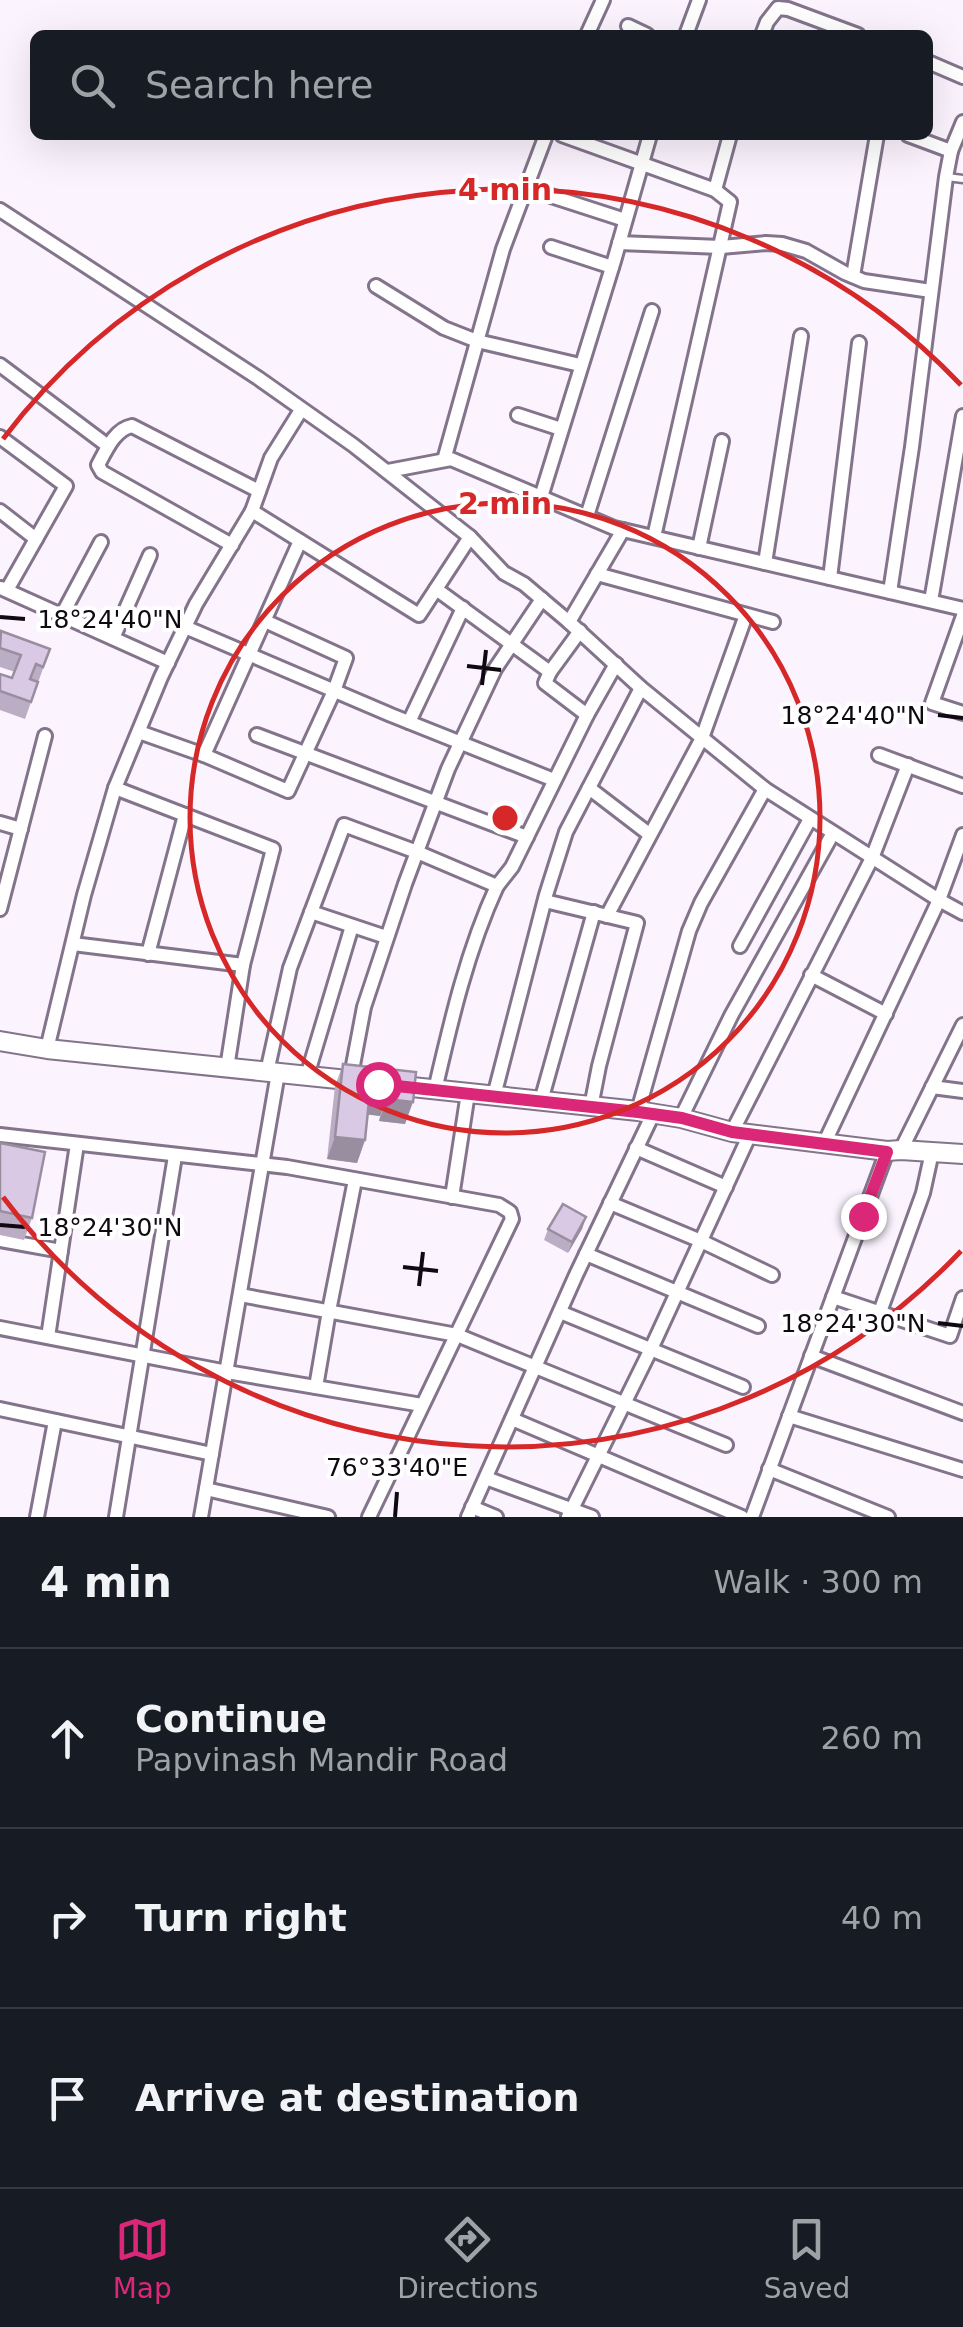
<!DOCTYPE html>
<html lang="en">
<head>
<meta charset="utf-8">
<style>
  :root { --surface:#171b24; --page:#20242c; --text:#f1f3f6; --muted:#9ea1a6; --line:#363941; --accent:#db2777 }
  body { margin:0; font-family:"DejaVu Sans",sans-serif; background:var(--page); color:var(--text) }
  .stop { position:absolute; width:30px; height:30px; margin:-22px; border:8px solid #db2777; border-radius:50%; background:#fff }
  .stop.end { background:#db2777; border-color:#fff; box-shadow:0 2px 10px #0008 }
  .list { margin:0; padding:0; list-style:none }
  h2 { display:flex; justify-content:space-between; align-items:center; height:130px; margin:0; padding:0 40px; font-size:42px }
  h2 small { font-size:32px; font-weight:400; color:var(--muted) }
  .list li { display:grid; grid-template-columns:65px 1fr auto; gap:30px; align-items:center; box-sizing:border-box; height:180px; padding:0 40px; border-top:2px solid var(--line) }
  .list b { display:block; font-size:38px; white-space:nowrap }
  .list p { margin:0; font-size:32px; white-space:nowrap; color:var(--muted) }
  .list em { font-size:32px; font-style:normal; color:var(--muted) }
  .icon { flex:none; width:55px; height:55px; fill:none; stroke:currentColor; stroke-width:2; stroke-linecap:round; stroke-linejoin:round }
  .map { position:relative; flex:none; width:963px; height:1517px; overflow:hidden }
  .search { position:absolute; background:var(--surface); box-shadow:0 10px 40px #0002; left:30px; right:30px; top:30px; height:110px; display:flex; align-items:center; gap:25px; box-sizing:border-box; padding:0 35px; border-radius:15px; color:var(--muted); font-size:38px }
  .sheet { height:670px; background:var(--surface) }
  nav { display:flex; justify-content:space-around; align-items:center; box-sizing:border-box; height:140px; border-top:2px solid var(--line); background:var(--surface); font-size:28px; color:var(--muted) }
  nav a { display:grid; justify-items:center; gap:5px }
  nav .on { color:var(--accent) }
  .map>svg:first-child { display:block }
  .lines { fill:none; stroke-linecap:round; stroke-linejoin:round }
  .lane-casing { stroke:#83748b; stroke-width:11 }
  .street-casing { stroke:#83748b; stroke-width:18 }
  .secondary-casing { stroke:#83748b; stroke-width:22 }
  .lane { stroke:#fff; stroke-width:6 }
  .street { stroke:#fff; stroke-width:12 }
  .secondary { stroke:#fff; stroke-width:18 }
  .wall { fill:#bbadc4 }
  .shaded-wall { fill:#998da0 }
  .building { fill:#dac9e4; stroke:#998da0; stroke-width:2.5 }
  .route { stroke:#db2777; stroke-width:12 }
  .ticks { fill:none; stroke:#0f0912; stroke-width:4 }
  .ring { fill:none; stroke:#d62828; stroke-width:5 }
  .ticks-label { font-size:25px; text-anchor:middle; fill:#0f0912; stroke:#fff; stroke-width:8; stroke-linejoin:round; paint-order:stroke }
  .centre { fill:#d62828; stroke:#fff; stroke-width:5 }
  .ring-label { font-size:30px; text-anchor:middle; font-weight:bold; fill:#d62828; stroke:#fff; stroke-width:8; stroke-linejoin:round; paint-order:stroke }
</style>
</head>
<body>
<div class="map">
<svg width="963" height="1517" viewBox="0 0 963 1517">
  <rect width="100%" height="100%" fill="#fbf4ff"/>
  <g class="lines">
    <defs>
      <polyline id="lane" points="947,177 963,179"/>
      <g id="street">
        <polyline points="628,26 647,35"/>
        <polyline points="587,35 603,0"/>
        <polyline points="686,35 699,0"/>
        <polyline points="762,35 767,22 778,8 788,9 858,35"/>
        <polyline points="928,62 963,77"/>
        <polyline points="562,135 715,190 730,202 654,537"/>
        <polyline points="908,135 951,151"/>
        <polyline points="715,190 730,135"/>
        <polyline points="551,196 625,220"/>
        <polyline points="0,210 258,378 353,445 470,537 504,573 524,584 569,622 641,688 765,789 939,900 963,913"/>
        <polyline points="619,243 721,247 766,243 782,244 806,251 845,273 864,281 931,291"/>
        <polyline points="551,247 612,267"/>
        <polyline points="853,276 877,135"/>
        <polyline points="376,286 444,328 477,341 580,365"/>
        <polyline points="0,365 108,446"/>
        <polyline points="518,415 561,429"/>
        <polyline points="0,437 66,486 7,590"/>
        <polyline points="444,460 503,249 546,135"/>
        <polyline points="388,471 451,459 614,528 963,609"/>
        <polyline points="541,497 614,261 650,135"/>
        <polyline points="0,511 36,539"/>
        <polyline points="252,511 419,615 470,537"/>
        <polyline points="587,516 652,311"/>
        <path d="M232 545 102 472 98 465C106 450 115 429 132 426L259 491"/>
        <polyline points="699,548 722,441"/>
        <polyline points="765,563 801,336"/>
        <polyline points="597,574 773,622"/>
        <polyline points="830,578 859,343"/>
        <polyline points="1,588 168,663"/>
        <polyline points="436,589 550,672 580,631"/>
        <polyline points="890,592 912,447 946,177 951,151 963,122"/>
        <polyline points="931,601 963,416"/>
        <polyline points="62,615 101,542"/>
        <polyline points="963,616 932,703 963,713"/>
        <polyline points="569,622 623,530"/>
        <polyline points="185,627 391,715 554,780"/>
        <polyline points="113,638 150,555"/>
        <polyline points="550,672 545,683 587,715"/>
        <polyline points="409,722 463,608"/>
        <polyline points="139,732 204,755 288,791 334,691 346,658 265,621"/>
        <polyline points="257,735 527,837"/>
        <polyline points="204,755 300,541"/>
        <polyline points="879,755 963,786"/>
        <polyline points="589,788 649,834"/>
        <polyline points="0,823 21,829"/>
        <polyline points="497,886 512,867 587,715 616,664"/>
        <polyline points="545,901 637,923 599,1066 591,1107"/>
        <polyline points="0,909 45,736"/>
        <polyline points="311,912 386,937"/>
        <polyline points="607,916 702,738 746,615"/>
        <polyline points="73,944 243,965 273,849 115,788"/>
        <polyline points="740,946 810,819"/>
        <polyline points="148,954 185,815"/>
        <polyline points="811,975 886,1014"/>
        <polyline points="47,1049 84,895 115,788 161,677 196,604 252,511 271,458 301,410"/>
        <polyline points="227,1068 243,965"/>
        <path d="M267 1072 290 968 344 825 417 852 497 886C467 951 451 1021 435 1090"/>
        <polyline points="307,1076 352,926"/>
        <polyline points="350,1081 364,1007 405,884 448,769 495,669 542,599"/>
        <polyline points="932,1087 963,1091"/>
        <polyline points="494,1096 546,895 566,832 641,688"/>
        <polyline points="541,1101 594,912"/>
        <polyline points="638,1111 689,931 701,903 765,789"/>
        <polyline points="681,1118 731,1016 833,833"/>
        <polyline points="732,1132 872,858 908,765"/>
        <polyline points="0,1135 287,1167 499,1205 510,1212 512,1219 369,1517"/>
        <polyline points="824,1144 939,900 963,835"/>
        <polyline points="636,1148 726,1187"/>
        <polyline points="901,1150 963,1025"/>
        <polyline points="452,1197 468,1093"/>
        <polyline points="610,1203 701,1241 772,1275"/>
        <polyline points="0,1240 61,1251"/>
        <polyline points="586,1254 758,1326"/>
        <polyline points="240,1295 457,1335 726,1445"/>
        <polyline points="833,1297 950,1336 963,1298"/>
        <polyline points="560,1312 743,1387"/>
        <polyline points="880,1312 923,1193 932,1152"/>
        <polyline points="0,1328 227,1372 422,1405"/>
        <polyline points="48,1337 77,1144"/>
        <polyline points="811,1356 963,1413"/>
        <polyline points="316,1387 329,1311 355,1180"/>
        <polyline points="0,1409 212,1454"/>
        <polyline points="789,1416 963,1470"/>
        <polyline points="512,1419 742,1517"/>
        <polyline points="769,1469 888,1517"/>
        <polyline points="486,1478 592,1517"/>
        <polyline points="206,1489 328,1517"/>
        <polyline points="472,1507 496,1517"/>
        <polyline points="37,1517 55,1421"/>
        <polyline points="116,1517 175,1156"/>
        <polyline points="201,1517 278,1073"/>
        <polyline points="468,1517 576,1275 653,1114"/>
        <polyline points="568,1517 651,1349 750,1134"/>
        <polyline points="752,1517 887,1151"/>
      </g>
      <g id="secondary">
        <polyline points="0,1041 47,1049 357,1081"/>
        <polyline points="393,1085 638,1111 681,1118 732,1132 887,1151 901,1150 963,1154"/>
      </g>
    </defs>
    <!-- lane casing -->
    <use href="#lane" class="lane-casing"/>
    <!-- street casing -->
    <use href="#street" class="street-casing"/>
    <!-- secondary casing -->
    <use href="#secondary" class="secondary-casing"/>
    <!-- lane -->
    <use href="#lane" class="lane"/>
    <!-- street -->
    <use href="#street" class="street"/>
    <!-- secondary -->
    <use href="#secondary" class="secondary"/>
  </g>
  <!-- wall -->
  <g class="wall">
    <polygon points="0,633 50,649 25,719 0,710 0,674 12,678 15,672 0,667"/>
    <polygon points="343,1064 416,1072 405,1124 379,1121 380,1116 368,1114 365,1140 357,1163 327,1159 335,1086"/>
    <polygon points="0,1143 32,1218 24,1240 0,1235"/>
    <polygon points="586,1217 582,1229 568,1253 544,1240 548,1229"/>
  </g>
  <!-- shaded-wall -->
  <g class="shaded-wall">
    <polygon points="370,1091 388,1094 380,1116 362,1114"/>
    <polygon points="387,1099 413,1102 405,1124 379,1121"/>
    <polygon points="335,1137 365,1140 357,1163 327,1159"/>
    <polygon points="586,1217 582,1229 568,1253 572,1242"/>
  </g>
  <!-- building -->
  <g class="building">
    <polygon points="1,631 50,649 43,667 36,664 30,679 38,682 31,702 0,691 0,674 12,678 21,655 0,648"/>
    <polygon points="343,1064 416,1072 413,1102 387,1099 388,1094 370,1091 365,1140 335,1137"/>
    <polygon points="0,1143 45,1152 32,1218 0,1211"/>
    <polygon points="563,1204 586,1217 572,1242 548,1229"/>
  </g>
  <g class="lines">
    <!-- route -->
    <polyline class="route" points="378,1084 638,1112 682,1118 732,1132 887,1152 863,1216"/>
  </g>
  <!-- ticks -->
  <path class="ticks" d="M0 617 25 619M467 666 501 670M482 685 486 650M938 715 963 718M0 1225 25 1227M403 1267 438 1271M419 1286 423 1252M938 1323 963 1326M395 1517 397 1492"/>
  <!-- distance rings -->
  <g class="ring">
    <circle cx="505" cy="818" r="315"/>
    <path d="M961 1251A629 629 0 0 1 3 1197M3 439A629 629 0 0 1 961 385"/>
  </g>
  <g class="ticks-label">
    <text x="110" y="628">18°24'40"N</text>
    <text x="853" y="724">18°24'40"N</text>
    <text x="110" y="1236">18°24'30"N</text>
    <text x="853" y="1332">18°24'30"N</text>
    <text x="397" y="1476">76°33'40"E</text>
  </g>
  <circle cx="505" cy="818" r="15" class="centre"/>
  <g class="ring-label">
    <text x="505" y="200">4 min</text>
    <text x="505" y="514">2 min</text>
  </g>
</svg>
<div class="stop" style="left:378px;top:1084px"></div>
<div class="stop end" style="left:863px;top:1216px"></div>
<div class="search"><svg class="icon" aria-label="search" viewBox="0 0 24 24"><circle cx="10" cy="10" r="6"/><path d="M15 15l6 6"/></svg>Search here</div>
</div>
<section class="sheet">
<h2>4 min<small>Walk · 300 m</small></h2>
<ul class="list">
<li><svg class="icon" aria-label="ahead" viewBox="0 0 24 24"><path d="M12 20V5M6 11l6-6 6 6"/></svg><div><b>Continue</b><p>Papvinash Mandir Road</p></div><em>260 m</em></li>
<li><svg class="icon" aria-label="right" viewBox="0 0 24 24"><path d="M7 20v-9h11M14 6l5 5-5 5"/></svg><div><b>Turn right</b></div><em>40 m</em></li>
<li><svg class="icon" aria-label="arrive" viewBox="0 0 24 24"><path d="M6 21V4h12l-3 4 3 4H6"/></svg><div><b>Arrive at destination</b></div></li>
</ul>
</section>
<nav>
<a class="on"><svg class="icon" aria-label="map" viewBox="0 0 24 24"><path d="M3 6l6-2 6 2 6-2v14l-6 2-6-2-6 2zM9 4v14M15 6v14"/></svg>Map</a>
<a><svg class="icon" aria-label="directions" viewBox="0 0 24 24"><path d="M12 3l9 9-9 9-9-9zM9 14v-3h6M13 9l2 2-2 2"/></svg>Directions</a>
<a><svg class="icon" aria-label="saved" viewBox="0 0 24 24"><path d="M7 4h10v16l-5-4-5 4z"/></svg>Saved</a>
</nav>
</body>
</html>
